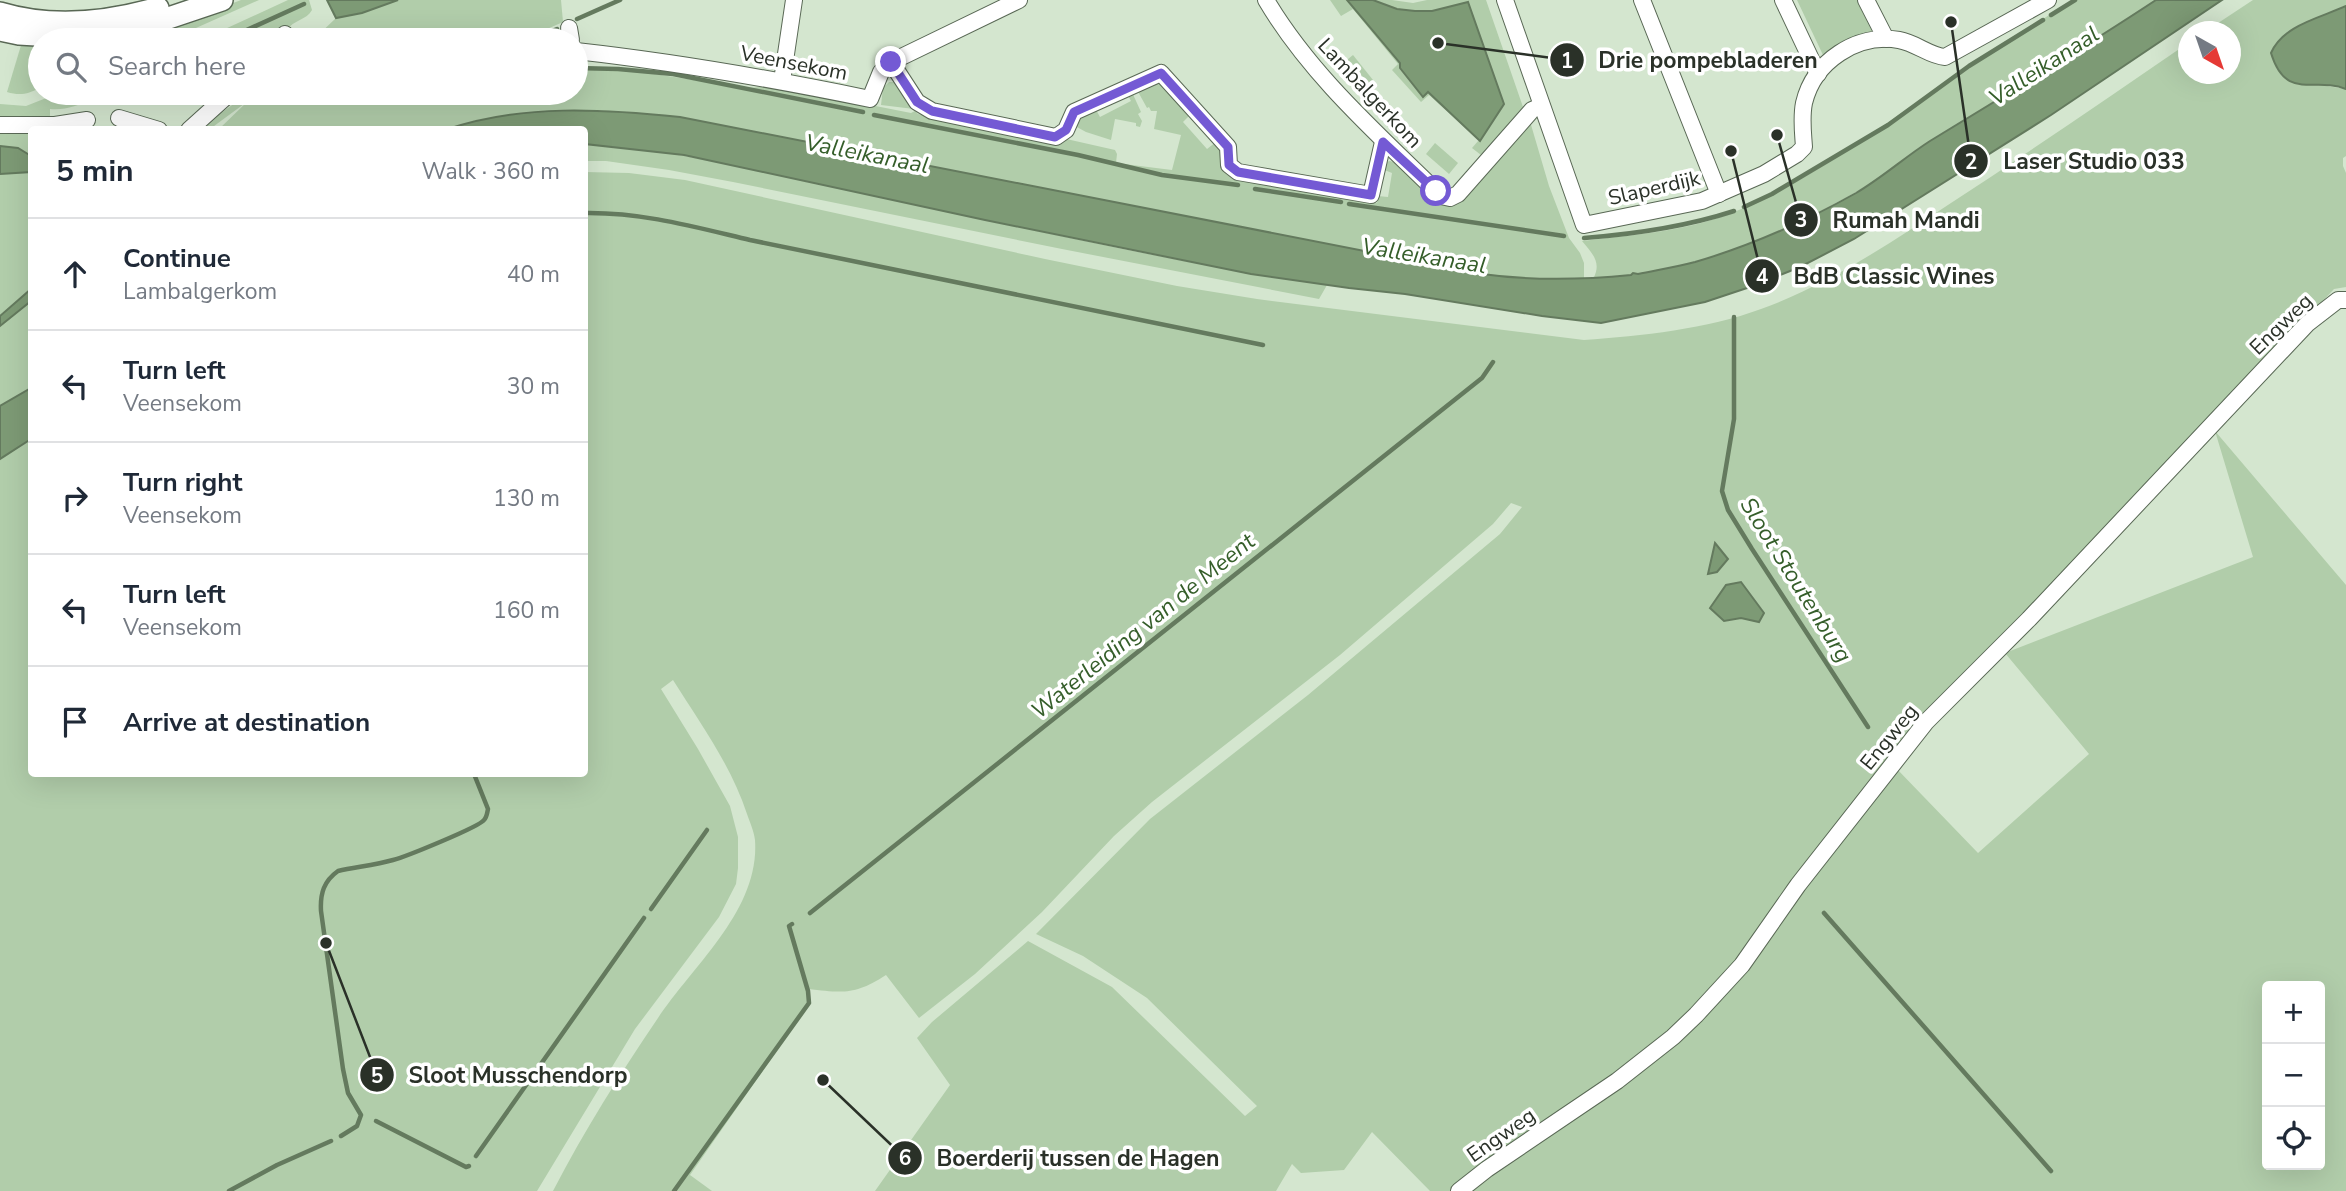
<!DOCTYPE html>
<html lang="en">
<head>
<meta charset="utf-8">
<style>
  :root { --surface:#fff; --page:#f6f6f7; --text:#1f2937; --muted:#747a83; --line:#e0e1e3 }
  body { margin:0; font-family:"Nunito Sans",sans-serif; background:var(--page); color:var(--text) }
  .controls { position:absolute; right:21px; bottom:21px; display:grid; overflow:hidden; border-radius:7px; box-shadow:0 7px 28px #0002 }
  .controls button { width:63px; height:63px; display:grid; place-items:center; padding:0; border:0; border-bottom:2px solid var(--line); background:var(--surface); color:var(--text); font:35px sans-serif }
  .compass { position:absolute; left:2178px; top:21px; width:63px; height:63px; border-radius:50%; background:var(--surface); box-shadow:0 7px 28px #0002; rotate:140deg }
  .stop { position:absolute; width:21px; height:21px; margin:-16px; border:5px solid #745ad4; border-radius:50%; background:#fff }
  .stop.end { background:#745ad4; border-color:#fff; box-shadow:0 2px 7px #0008 }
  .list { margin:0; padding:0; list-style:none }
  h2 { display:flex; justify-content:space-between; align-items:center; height:91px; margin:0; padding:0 28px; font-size:30px }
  h2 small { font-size:23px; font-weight:400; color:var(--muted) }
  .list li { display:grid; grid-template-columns:46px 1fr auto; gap:21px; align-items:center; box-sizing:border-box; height:112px; padding:0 28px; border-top:2px solid var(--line) }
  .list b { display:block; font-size:26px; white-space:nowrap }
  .list p { margin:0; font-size:23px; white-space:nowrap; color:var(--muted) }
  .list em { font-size:23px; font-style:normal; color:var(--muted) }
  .icon { flex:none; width:38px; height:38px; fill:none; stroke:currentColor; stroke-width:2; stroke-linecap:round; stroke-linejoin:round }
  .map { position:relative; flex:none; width:2346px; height:1191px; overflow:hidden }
  .search { position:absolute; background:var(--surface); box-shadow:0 7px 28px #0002; left:28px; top:28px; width:560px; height:77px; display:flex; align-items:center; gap:18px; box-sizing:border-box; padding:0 24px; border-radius:38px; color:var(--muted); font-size:26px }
  .panel { position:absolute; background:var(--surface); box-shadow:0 7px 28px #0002; left:28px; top:126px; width:560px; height:651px; border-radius:7px }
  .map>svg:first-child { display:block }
  .green { fill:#b1cdaa; fill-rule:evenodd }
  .water { fill:#7d9a75; stroke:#647a5e; stroke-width:2 }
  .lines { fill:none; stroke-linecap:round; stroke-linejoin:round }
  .stream { stroke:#647a5e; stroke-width:4.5 }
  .street-casing { stroke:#596855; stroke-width:18 }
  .secondary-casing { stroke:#596855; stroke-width:24 }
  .street { stroke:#fff; stroke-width:16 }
  .secondary { stroke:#fff; stroke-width:21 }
  .route { stroke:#745ad4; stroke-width:9 }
  .labels { text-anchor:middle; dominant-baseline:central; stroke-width:7; stroke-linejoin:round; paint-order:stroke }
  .street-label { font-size:21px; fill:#2a3128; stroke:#fff }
  .water-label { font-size:23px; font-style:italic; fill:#355e2a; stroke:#fff }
  .leader { fill:none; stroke:#2a3128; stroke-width:2.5 }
  .callout-dot { fill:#2a3128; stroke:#fff; stroke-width:2.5 }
  .mark-label { font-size:21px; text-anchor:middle; font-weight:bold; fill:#fff }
  .callout-label { font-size:23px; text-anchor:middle; font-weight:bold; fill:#2a3128; stroke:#fff; stroke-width:7; stroke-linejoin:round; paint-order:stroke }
</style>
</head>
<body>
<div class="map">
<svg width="2346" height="1191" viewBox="0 0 2346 1191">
  <rect width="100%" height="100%" fill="#d4e6cf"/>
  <!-- green -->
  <g class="green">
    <polygon points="241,0 259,0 169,40 116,40 167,29"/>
    <path d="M288 0H309L312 10C307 20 293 20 287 30L279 28 274 40H201Z"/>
    <polygon points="398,0 561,0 563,22 522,40 313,40 336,18 362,13"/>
    <polygon points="1330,0 1392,0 1413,3 1427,0 1486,0 1523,107 1481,155 1472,148 1479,140 1429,95 1421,102 1392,70 1398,64 1353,9 1341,16"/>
    <polygon points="1797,0 1857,0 1872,31 1823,55"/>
    <path d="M2073 0H2156L1885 175C1826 211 1762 242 1695 262 1677 268 1657 270 1638 274L1633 273 1631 275 1593 279C1602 263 1593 254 1582 241 1632 235 1682 232 1729 214 1810 182 1880 127 1952 78 1991 51 2032 26 2073 0Z"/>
    <path d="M2253 0H2346V6L2287 32 2327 86 2346 89V156L2343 158V166L2346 173V287L2334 289 1959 687 1736 962 1661 1043 1451 1191H1430L1372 1132 1344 1170 1301 1173 1292 1164 1276 1191H875L950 1085 917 1038 932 1022 1028 941 1112 987 1245 1116 1257 1106 1147 998 1083 956 1036 934 1150 819 1308 695 1500 534 1522 507 1511 503 1493 524 1340 655 1152 802 1114 836 1042 912 975 974 919 1018 886 975C855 995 844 993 808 989L809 1003 801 1016 690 1175 712 1191H553C584 1131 620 1074 658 1018 693 965 760 910 755 840 754 831 750 823 747 814 731 765 700 723 673 680L661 689 698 749 730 806 738 837V868L736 884 719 917 635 1029 537 1191H0V459L31 439 32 774H584L585 172 629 173 685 180 1045 259 1177 286 1257 299 1584 340C1642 336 1707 329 1761 309 1830 284 1890 243 1951 203 2031 151 2109 97 2188 43V74H2230V32L2206 31Z"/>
    <path d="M22 42 40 43V88C28 94 20 96 7 92Z"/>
    <polygon points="1353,55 1373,80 1362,89 1342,64"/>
    <polygon points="576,69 599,69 641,72 747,88 774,86 911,113 915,111 918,114 952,122 1062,138 1115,150 1117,154 1116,163 1172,170 1181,135 1154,129 1157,111 1151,111 1149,107 1147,108 1136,88 1160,80 1191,114 1183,122 1207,149 1216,142 1221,149 1223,167 1377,203 1378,196 1388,197 1392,173 1382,169 1386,162 1390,161 1396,163 1441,202 1529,118 1549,186 1569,238 1580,253 1584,263 1584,280 1532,280 1482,274 680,117 594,110 562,110 477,120 448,129 219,129 248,101 210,129 197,130 249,93 576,93"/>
    <polygon points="889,82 896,82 914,109 881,105 883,88"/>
    <polygon points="1131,90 1141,112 1138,114 1142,121 1140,127 1136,126 1136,123 1115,119 1111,140 1086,132 1075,126 1077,118 1095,108 1100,117 1131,101 1126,92"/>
    <path d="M59 93H139L137 104C121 101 108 99 93 101 78 104 65 111 50 109V118L0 120V104L26 106Z"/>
    <polygon points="0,132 31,133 31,156 18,148 0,146"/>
    <polygon points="1435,143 1458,163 1449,174 1426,154"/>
    <path d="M584 144C666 148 745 168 824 185 991 219 1158 261 1327 285L1319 299 1062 249 733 182 669 170 606 161H585Z"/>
    <polygon points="29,171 32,172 31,289 0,316 0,174"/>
    <polygon points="31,301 31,388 0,406 0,326"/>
    <path d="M2215 431 2346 585V1191H1465L1668 1047 1895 767 1978 853 2089 754 2005 653 2253 557ZM2267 986H2320V1165H2267Z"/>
  </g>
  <!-- water -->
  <g class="water">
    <polygon points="327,0 398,0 362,13 336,18"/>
    <polygon points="1347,0 1373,0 1397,9 1415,11 1432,11 1468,2 1504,104 1480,141 1428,92 1423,97 1400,68 1400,63"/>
    <path d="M2156 0H2222L2051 115 1854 239 1800 267 1750 287 1705 302 1601 323 1542 316 1405 294 1349 288 1251 274 985 220 684 155 585 144 584 130 448 129C522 104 603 109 680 117L1482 274C1532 281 1580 280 1631 275L1633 273 1638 274C1657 270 1676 267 1695 262 1750 246 1806 221 1856 193 1883 177 1905 157 1930 141 2006 95 2082 49 2156 0Z"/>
    <path d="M2346 6V89C2315 76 2286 102 2271 53 2283 25 2320 18 2346 6Z"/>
    <polygon points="0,146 18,148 31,156 31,172 0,174"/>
    <polygon points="31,289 31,301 0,326 0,316"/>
    <polygon points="31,388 31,439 0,459 0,406"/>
    <polygon points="1715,543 1728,559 1717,572 1708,574"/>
    <polygon points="1741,582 1764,613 1759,622 1741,618 1724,621 1710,608 1726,585"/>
  </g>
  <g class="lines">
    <!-- stream -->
    <g class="stream">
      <polyline points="2051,15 2075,0"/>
      <polyline points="577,19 620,0"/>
      <polyline points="227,39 304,4"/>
      <polyline points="531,40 557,29"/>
      <polyline points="576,68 618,69 673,74 863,112"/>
      <polyline points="411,93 415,93"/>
      <polyline points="874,115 1078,155 1162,175 1238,185"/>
      <polyline points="1255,189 1341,202"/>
      <polyline points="1349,204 1564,236"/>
      <polyline points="1744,207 1772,194 1888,125 1969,66 2043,20"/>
      <path d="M584 213C642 212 695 227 750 240L1263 345"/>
      <path d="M1584 238C1636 234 1685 227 1734 211"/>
      <polyline points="1734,317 1734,419 1722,491 1728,510 1752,549 1868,727"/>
      <polyline points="651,909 707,830"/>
      <polyline points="810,913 1482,378 1493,362"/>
      <polyline points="1824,913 2051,1171"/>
      <polyline points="376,1121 466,1167 469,1166"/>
      <path d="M341 1136 357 1126 361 1115 348 1093 343 1069 321 911C320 893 324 881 338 871 356 867 375 865 393 860 405 857 479 827 484 820 487 817 487 813 488 809L474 774"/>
      <polyline points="476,1156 644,918"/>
      <polyline points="229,1191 277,1165 331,1141"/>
      <polyline points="674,1191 809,1003 808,991 789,926 792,924"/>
    </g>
    <defs>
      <g id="street">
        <path d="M1266 0C1311 76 1379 135 1441 196L1450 198 1458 194 1532 110 1541 106"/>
        <path d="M1505 0 1584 225 1702 201 1764 174 1797 154 1804 147C1803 132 1801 118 1804 103 1814 61 1857 33 1899 40 1916 43 1930 56 1945 57L2048 0"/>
        <polyline points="1642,0 1719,194"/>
        <polyline points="1783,0 1818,74"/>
        <polyline points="1866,0 1886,39"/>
        <polyline points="569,28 571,40"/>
        <polyline points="283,40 285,34"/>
        <path d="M576 51C675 62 773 79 870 99L881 72 891 62 917 102 932 111 1056 137 1066 130 1074 112 1161 73 1228 147 1229 165 1238 172 1371 195 1383 142"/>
        <polyline points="891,62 1019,0"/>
        <polyline points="782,81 794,0"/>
        <polyline points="119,118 159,130"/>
        <polyline points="0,125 55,125 87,120"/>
        <polyline points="189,130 230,93"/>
        <polyline points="1459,1191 1487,1169 1617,1081 1673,1037 1696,1015 1742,965 1798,885 1926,722 2029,619 2307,324 2338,300 2346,300"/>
      </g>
      <g id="secondary">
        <path d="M0 13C53 29 106 23 158 8"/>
        <polyline points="0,30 19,34 70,37 124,33 222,0"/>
      </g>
    </defs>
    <!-- street casing -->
    <use href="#street" class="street-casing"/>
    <!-- secondary casing -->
    <use href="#secondary" class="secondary-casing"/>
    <!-- street -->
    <use href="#street" class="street"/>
    <!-- secondary -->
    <use href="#secondary" class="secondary"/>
  </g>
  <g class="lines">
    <!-- route -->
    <polyline class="route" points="891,62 917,102 932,111 1055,137 1066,130 1074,112 1161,73 1228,147 1229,165 1238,172 1371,195 1383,142 1436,191"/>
  </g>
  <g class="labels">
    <!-- street labels -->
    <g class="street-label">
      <text transform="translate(794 63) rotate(11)">Veensekom</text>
      <text transform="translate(1370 93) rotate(47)">Lambalgerkom</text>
      <text transform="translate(1654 188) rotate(-13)">Slaperdijk</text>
      <text transform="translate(2281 324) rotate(-44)">Engweg</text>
      <text transform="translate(1889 737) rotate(-51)">Engweg</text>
      <text transform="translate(1501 1135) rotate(-35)">Engweg</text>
    </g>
    <!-- water labels -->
    <g class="water-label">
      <text transform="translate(2044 66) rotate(-33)">Valleikanaal</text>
      <text transform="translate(867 154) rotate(11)">Valleikanaal</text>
      <text transform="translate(1424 256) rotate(9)">Valleikanaal</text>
      <text transform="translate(1796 580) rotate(58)">Sloot Stoutenburg</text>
      <text transform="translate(1143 626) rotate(-39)">Waterleiding van de Meent</text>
    </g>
  </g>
  <!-- callouts -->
  <path class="leader" d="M1438 43L1567 60M1951 22L1971 161M1777 135L1801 220M1731 151L1762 276M326 943L377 1075M823 1080L905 1158"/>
  <g class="callout-dot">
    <circle cx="1438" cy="43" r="7"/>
    <circle cx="1951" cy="22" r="7"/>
    <circle cx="1777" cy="135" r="7"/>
    <circle cx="1731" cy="151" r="7"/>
    <circle cx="326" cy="943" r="7"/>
    <circle cx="823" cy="1080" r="7"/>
    <circle cx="1567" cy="60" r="18"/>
    <circle cx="1971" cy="161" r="18"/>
    <circle cx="1801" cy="220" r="18"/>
    <circle cx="1762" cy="276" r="18"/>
    <circle cx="377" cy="1075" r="18"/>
    <circle cx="905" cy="1158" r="18"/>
  </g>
  <g class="mark-label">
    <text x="1567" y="68">1</text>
    <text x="1971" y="169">2</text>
    <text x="1801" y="227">3</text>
    <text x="1762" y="284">4</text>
    <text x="377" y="1083">5</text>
    <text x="905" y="1165">6</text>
  </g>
  <g class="callout-label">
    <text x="1708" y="68">Drie pompebladeren</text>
    <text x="2094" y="169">Laser Studio 033</text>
    <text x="1906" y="228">Rumah Mandi</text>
    <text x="1894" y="284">BdB Classic Wines</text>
    <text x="518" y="1083">Sloot Musschendorp</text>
    <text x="1078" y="1166">Boerderij tussen de Hagen</text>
  </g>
</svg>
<div class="controls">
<button>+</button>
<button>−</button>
<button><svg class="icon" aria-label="locate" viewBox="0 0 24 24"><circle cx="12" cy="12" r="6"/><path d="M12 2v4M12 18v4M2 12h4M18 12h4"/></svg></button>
</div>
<svg class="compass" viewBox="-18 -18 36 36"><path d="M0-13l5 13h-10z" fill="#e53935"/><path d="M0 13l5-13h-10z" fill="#747a83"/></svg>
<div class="stop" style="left:1436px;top:191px"></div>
<div class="stop end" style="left:891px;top:62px"></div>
<div class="search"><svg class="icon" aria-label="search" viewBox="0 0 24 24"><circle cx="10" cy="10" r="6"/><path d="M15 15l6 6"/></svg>Search here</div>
<section class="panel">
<h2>5 min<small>Walk · 360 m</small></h2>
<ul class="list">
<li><svg class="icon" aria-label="ahead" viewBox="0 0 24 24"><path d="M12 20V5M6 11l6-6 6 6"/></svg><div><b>Continue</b><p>Lambalgerkom</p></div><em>40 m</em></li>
<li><svg class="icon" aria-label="left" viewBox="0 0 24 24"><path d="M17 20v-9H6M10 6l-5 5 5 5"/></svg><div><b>Turn left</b><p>Veensekom</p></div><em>30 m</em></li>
<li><svg class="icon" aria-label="right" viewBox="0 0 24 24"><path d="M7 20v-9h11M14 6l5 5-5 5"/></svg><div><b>Turn right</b><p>Veensekom</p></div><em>130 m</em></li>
<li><svg class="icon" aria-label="left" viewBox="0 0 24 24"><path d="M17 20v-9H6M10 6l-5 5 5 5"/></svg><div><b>Turn left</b><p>Veensekom</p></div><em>160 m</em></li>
<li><svg class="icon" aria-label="arrive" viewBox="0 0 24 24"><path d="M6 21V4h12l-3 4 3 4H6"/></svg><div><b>Arrive at destination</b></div></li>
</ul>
</section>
</div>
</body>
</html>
